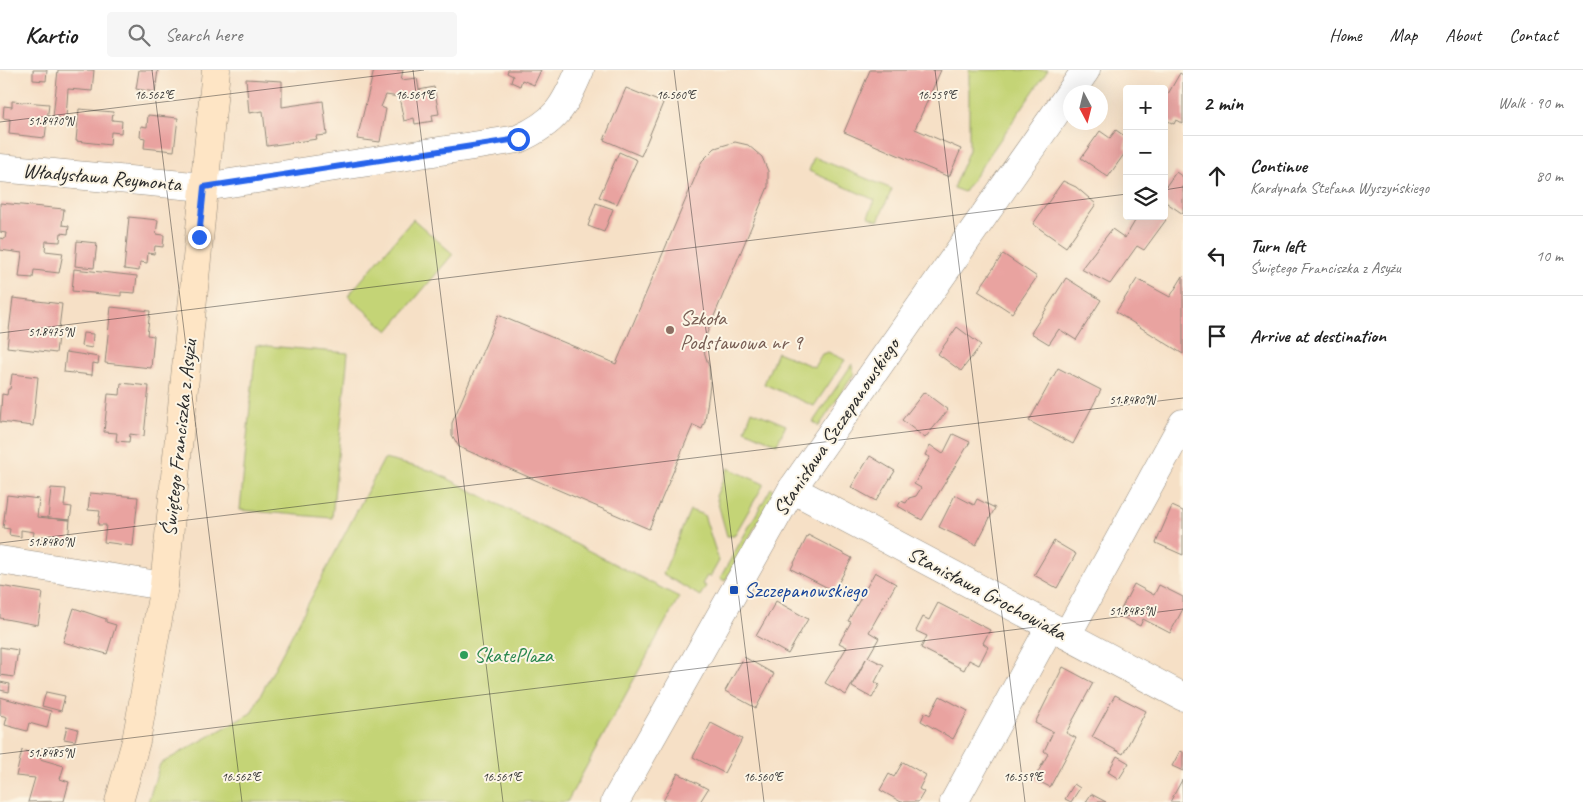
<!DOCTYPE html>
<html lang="en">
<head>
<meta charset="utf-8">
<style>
  :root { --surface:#fff; --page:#f6f6f6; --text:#222; --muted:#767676; --line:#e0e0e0 }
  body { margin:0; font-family:Caveat,sans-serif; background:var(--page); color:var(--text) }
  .controls { position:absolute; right:15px; top:15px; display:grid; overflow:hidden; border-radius:5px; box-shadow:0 5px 20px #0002 }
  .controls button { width:45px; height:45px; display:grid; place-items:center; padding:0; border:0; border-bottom:1px solid var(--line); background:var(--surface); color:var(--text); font:25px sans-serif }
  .compass { position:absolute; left:1063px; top:15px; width:45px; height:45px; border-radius:50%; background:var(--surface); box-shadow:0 5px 20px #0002; rotate:173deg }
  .stop { position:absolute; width:15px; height:15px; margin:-11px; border:4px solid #2563eb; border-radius:50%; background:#fff }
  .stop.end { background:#2563eb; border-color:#fff; box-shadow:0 1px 5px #0008 }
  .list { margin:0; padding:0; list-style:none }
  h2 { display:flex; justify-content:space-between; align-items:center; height:65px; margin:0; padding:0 20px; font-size:21px }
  h2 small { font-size:16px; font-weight:400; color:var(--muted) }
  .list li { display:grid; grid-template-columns:32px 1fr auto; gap:15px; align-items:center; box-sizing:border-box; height:80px; padding:0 20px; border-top:1px solid var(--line) }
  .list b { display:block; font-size:19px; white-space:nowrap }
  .list p { margin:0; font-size:16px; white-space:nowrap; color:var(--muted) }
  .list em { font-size:16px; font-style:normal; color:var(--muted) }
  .icon { flex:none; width:28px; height:28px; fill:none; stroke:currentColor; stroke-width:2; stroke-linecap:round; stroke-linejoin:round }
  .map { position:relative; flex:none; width:1183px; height:732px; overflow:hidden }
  header { display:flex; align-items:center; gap:30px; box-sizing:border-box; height:70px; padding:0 25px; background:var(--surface); border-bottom:1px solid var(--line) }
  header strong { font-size:24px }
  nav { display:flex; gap:28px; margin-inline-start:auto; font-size:18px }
  .search { width:350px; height:45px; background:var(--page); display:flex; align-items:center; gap:12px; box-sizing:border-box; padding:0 18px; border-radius:5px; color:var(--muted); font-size:19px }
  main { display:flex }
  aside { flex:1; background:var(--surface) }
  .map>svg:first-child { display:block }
  .green { fill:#c4d476; stroke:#788050 }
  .building { fill:#e9a3a0 }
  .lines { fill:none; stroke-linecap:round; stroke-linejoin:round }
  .street-casing { stroke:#908678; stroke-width:29 }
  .secondary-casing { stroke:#908678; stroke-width:29 }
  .street { stroke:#fff; stroke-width:28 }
  .secondary { stroke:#fee5c5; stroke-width:28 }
  .route { stroke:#2563eb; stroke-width:6 }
  .ticks { fill:none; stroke:#2b2b2b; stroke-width:1; stroke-opacity:0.45 }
  .education-dot { fill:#8d6e63; stroke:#fcf5e5; stroke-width:2 }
  .transit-dot { fill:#1a4fb4; stroke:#fcf5e5; stroke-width:2 }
  .leisure-dot { fill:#2e9e5b; stroke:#fcf5e5; stroke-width:2 }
  .labels { text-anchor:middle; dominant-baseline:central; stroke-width:4; stroke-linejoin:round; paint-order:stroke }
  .street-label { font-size:21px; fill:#2b2b2b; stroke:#fcf5e5 }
  .education-label { font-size:21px; fill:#785e54; stroke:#fcf5e5; text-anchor:start }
  .transit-label { font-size:21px; fill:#164399; stroke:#fcf5e5; text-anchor:start }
  .leisure-label { font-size:21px; fill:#27864d; stroke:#fcf5e5; text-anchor:start }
  .ticks-label { font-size:12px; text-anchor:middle; fill:#2b2b2b; stroke:#fcf5e5; stroke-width:4; stroke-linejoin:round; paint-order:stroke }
</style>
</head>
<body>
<header>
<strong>Kartio</strong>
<div class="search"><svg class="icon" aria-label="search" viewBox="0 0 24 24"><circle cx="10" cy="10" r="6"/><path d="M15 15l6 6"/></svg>Search here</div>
<nav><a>Home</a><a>Map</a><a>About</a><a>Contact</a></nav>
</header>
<main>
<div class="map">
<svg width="1183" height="732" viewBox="0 0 1183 732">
  <rect width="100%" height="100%" fill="#fcf5e5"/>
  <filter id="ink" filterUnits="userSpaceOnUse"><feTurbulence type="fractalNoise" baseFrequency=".02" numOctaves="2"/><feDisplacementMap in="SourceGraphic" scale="10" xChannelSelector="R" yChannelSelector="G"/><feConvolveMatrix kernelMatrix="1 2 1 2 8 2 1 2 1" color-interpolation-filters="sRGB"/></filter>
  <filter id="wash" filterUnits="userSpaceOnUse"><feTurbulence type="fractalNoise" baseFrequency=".0096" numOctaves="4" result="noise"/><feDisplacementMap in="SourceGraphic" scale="20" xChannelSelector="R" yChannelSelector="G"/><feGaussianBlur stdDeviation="1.12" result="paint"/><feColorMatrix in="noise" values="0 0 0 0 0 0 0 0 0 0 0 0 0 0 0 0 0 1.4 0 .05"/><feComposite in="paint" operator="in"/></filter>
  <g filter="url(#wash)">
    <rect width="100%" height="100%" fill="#f6e0c6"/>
    <!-- green -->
    <g class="green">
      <polygon points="969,0 1048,0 964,122 953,118 969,80"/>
      <polygon points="814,87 892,119 878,151 868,146 875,130 809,101"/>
      <polygon points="413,149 453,184 388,261 348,226"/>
      <polygon points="256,275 348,283 332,448 240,440"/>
      <polygon points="777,282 814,297 822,284 828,282 845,290 814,336 764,314"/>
      <polygon points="852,294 854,304 819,356 813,352"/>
      <polygon points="752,341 786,355 777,374 745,360"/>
      <polygon points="384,389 433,401 679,527 567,732 148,732 160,694 251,643"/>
      <polygon points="728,398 764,414 734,466 727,466 716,426"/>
      <polygon points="771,418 775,421 725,511 720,508"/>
      <polygon points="690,440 704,445 719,491 710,507 707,506 702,514 706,516 700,526 663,504"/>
    </g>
    <g id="blocks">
      <!-- building -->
      <g class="building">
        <polygon points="33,0 47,0 46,11 33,10"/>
        <polygon points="58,0 94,0 92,21 68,19 66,48 53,47"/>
        <polygon points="139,0 158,0 155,22 136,19"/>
        <polygon points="374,0 403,0 401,10 417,8 419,20 434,17 439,44 432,45 433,51 415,54 414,48 404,51 399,27 386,25 381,37 386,39 380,72 357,69"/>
        <polygon points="508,0 541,0 534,15 522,10 520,16 511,12 513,6 507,3"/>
        <polygon points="870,0 941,0 915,59 961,79 949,107 844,62"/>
        <polygon points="1180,3 1183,5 1183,54 1176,50 1174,54 1164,49 1164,22 1168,24"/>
        <polygon points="246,9 282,11 282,37 323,31 327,65 316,66 317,69 267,76 263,41 249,43"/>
        <polygon points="626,18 663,33 641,86 604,70"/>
        <polygon points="12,31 49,34 45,68 9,64 10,49 3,48 4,36 12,37"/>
        <polygon points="79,39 113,42 112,50 122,51 121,63 111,62 110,75 76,71"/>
        <polygon points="148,45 178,48 174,81 144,78 145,68 140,67 141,56 147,57"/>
        <polygon points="1116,60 1127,68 1124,78 1127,80 1108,107 1081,88 1100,61 1110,68"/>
        <polygon points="735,72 748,75 762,87 768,101 768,117 702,275 709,297 710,315 705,351 702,359 693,355 649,459 459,377 452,365 452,353 498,245 616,294 702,91 715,78"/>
        <polygon points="619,82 637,90 617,134 599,127"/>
        <polygon points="1176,102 1183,107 1183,144 1164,131 1164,119"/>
        <polygon points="1063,111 1076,117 1096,134 1066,177 1033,154"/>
        <polygon points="0,133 64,139 62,155 69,156 68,164 61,163 60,172 46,171 45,181 63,183 59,203 34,200 33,208 19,207 22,183 0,180 0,168 5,169 6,163 0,162"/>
        <polygon points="596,133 613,139 604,162 588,156"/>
        <polygon points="1138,146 1159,146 1166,150 1144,180 1137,176 1110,214 1081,199 1112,159 1125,168"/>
        <polygon points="129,147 158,150 156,164 164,165 163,177 155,176 154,184 148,183 147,193 140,192 139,201 124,199"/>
        <polygon points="77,171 97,173 94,198 75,196"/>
        <polygon points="1003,184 1037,207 1012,243 978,221"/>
        <polygon points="74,199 137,206 135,223 121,222 121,226 72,221"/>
        <polygon points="1183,206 1183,284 1116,242 1137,209 1170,227"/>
        <polygon points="1066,208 1101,230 1076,270 1059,259 1049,274 1031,263"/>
        <polygon points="13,228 62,234 56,283 7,277"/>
        <polygon points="111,237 150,241 147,265 154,266 151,298 105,293"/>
        <polygon points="957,257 981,275 961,301 938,284"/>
        <polygon points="83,263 93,264 92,278 81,276"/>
        <polygon points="66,282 99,287 98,294 93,293 92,305 64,302"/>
        <polygon points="1058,298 1101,320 1073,374 1029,351"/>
        <polygon points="12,304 38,307 33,356 0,352 2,324 7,325 8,319 10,319"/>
        <polygon points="121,313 149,316 144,366 130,364 129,372 116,371 117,363 104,362 108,324 120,325"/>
        <polygon points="924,322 948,340 925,368 902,350"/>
        <polygon points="953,364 970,372 922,450 898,436 901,431 906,433 909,428 916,426 921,418 914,414 930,387 925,385 930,375 943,384"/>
        <polygon points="870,386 895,401 876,431 851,417"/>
        <polygon points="51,418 66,419 64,436 72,437 70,450 48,448"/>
        <polygon points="90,423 138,427 133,476 104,472 106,455 98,455 100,441 88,440"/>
        <polygon points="7,425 39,429 37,447 70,450 68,471 33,468 34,462 21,460 21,467 9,465 10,459 3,458"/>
        <polygon points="955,425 974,435 977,429 995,438 976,475 939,457"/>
        <polygon points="1172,436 1183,441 1183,485 1156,473"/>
        <polygon points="808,465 852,488 834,521 791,499"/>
        <polygon points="1054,471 1076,484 1057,518 1034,505"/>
        <polygon points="875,502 896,514 869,562 879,568 868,587 884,595 875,612 879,615 872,628 852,617 866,589 846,625 825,613 847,577 839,573 851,552 848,551"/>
        <polygon points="1134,514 1154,525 1159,515 1183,527 1183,539 1170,563 1143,549 1140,556 1118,545"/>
        <polygon points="0,516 43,523 38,555 0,548"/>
        <polygon points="776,531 808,549 788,584 756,566"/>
        <polygon points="938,533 990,560 983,573 988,577 979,595 969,590 964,600 921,578 927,566 916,561 923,547 929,550"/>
        <polygon points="74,538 106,549 106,552 116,555 107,584 63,572"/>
        <polygon points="0,577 18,580 14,607 0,605"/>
        <polygon points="744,587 774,604 756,638 725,621"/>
        <polygon points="1063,597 1093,613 1066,663 1076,668 1050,717 1034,709 1048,684 1044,681 1053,662 1035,653"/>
        <polygon points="0,612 10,614 9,622 0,620"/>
        <polygon points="46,622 65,626 61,641 42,636"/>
        <polygon points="1115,625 1146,641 1123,684 1092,667"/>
        <polygon points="940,626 968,641 953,669 921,651 925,642 930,645"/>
        <polygon points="0,627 51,641 47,658 29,653 27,661 5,655 7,647 0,645"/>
        <polygon points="711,653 742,669 724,703 693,687"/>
        <polygon points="67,656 78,659 75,671 64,669"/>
        <polygon points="22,680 41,686 40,689 64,696 60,709 69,712 64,731 28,732 35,708 16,706"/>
        <polygon points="1180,681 1183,682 1183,701 1172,696"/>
        <polygon points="1117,686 1129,693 1119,709 1108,702"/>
        <polygon points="903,692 926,705 919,719 924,722 918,732 901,732 880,720 889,704 894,707"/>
        <polygon points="678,703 708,719 700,732 663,731"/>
        <polygon points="1182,710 1183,732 1170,732"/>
        <polygon points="1074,714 1080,718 1071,732 1065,729"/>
        <polygon points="1091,724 1106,732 1086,732"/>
      </g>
    </g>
  </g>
  <g filter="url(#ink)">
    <use href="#blocks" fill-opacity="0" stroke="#908678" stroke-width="1"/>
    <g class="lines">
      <defs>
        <g id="street">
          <path d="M0 98 204 117 518 69C556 52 564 37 580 0"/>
          <polyline points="792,419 1183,627"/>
          <polyline points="0,490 164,516"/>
          <polyline points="1067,565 1183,353"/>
          <polyline points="615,732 792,419 1086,0"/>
          <polyline points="954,732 1050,557"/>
        </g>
        <polyline id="secondary" points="119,732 136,671 164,516 216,0"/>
      </defs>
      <!-- street casing -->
      <use href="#street" class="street-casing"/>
      <!-- secondary casing -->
      <use href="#secondary" class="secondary-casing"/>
      <!-- street -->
      <use href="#street" class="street"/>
      <!-- secondary -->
      <use href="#secondary" class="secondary"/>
    </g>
  </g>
  <g class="lines" filter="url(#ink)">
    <!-- route -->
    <polyline class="route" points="199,167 204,117 518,69"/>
  </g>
  <!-- ticks -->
  <path class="ticks" d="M152 0 242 732M413 0 503 732M674 0 764 732M935 0 1025 732M0 52 424 0M1164 120 1183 117M0 263 1127 124M0 473 1183 328M0 684 1183 539"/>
  <!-- markers -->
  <circle class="education-dot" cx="670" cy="260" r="5"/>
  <rect class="transit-dot" x="729" y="515" width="10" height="10" rx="2.5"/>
  <circle class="leisure-dot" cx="464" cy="585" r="5"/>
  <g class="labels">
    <!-- street labels -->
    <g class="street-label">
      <text transform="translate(102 107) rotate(5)">Władysława Reymonta</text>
      <text transform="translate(836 357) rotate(-56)">Stanisława Szczepanowskiego</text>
      <text transform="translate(179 368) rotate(-84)">Świętego Franciszka z Asyżu</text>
      <text transform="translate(987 523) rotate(28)">Stanisława Grochowiaka</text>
    </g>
    <!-- education labels -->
    <g class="education-label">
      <text x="680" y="248">Szkoła<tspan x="680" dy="24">Podstawowa nr 9</tspan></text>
    </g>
    <!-- transit labels -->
    <g class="transit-label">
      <text x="744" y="520">Szczepanowskiego</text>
    </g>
    <!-- leisure labels -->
    <g class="leisure-label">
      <text x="474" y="585">SkatePlaza</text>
    </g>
  </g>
  <g class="ticks-label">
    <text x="154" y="29">16.562°E</text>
    <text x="415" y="29">16.561°E</text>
    <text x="676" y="29">16.560°E</text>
    <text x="937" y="29">16.559°E</text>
    <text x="51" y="55">51.8470°N</text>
    <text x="51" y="266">51.8475°N</text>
    <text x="1132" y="334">51.8480°N</text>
    <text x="51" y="476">51.8480°N</text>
    <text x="1132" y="545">51.8485°N</text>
    <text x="51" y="687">51.8485°N</text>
    <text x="241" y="711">16.562°E</text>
    <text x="502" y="711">16.561°E</text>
    <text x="763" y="711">16.560°E</text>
    <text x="1023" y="711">16.559°E</text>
  </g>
</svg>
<div class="controls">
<button>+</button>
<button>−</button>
<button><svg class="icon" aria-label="layers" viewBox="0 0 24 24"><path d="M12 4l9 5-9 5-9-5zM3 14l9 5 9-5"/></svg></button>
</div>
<svg class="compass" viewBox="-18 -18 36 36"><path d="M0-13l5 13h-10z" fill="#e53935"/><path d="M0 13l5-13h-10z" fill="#767676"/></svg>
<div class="stop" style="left:518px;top:69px"></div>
<div class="stop end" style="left:199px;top:167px"></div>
</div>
<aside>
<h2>2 min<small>Walk · 90 m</small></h2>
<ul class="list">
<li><svg class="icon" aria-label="ahead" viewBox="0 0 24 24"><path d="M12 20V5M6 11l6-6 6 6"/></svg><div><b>Continue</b><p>Kardynała Stefana Wyszyńskiego</p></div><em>80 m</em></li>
<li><svg class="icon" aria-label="left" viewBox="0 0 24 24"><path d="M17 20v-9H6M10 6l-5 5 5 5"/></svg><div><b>Turn left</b><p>Świętego Franciszka z Asyżu</p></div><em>10 m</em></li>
<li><svg class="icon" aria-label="arrive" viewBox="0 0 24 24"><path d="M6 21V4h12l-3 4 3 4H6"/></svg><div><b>Arrive at destination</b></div></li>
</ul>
</aside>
</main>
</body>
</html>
